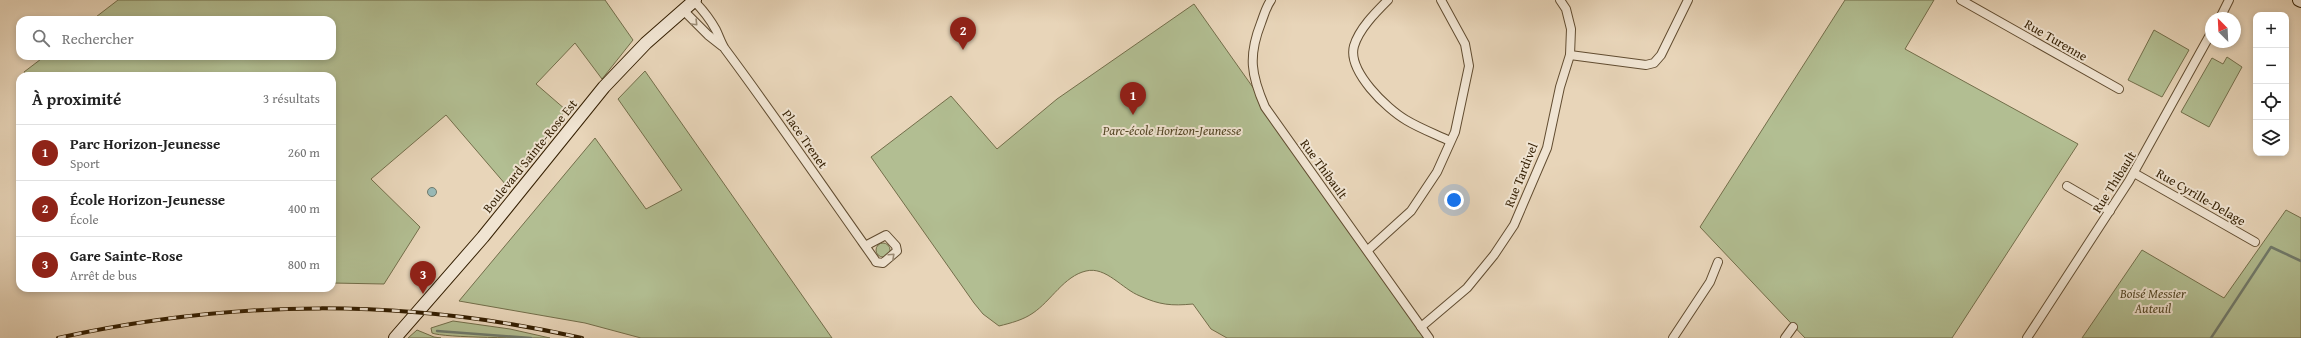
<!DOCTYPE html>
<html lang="fr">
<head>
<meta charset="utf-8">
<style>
  :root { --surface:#fff; --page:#f2f2f2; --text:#222; --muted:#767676; --line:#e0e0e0; --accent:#8f2418 }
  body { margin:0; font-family:"Gentium Book Plus",serif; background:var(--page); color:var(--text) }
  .controls { position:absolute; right:12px; top:12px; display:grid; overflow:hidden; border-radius:8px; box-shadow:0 2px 6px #0003 }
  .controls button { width:36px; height:36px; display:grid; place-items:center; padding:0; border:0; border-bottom:1px solid var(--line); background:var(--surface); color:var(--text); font:20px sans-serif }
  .compass { position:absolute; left:2205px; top:12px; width:36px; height:36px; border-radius:50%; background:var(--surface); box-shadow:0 2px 6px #0003; rotate:336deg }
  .you { position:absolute; left:1454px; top:200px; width:14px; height:14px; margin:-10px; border:3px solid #fff; border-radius:50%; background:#1a73e8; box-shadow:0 0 0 6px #1a73e833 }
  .badge { display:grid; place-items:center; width:26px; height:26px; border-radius:50%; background:var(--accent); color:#fff; font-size:13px; font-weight:700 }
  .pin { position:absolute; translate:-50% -33px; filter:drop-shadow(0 1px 2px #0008) }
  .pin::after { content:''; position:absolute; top:21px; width:14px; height:12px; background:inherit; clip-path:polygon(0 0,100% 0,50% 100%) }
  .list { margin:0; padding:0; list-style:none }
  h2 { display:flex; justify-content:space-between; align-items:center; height:52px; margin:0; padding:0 16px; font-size:17px }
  h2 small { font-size:13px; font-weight:400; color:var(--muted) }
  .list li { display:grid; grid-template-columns:26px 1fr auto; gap:12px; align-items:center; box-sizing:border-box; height:56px; padding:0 16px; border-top:1px solid var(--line) }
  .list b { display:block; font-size:15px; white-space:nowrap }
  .list p { margin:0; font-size:13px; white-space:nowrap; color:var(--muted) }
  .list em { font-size:13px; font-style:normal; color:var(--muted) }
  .icon { flex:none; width:22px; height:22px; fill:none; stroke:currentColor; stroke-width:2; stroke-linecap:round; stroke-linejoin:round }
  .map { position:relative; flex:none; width:2301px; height:338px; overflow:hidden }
  .search { position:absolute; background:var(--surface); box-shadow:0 2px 6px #0003; left:16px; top:16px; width:320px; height:44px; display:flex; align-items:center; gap:10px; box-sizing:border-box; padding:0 14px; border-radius:12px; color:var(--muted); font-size:15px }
  .panel { position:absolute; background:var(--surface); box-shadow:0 2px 6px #0003; left:16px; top:72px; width:320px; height:220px; border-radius:12px }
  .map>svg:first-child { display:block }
  .green { fill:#b2be92; stroke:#736e4a }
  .water { fill:#98b8b5; stroke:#707b6d }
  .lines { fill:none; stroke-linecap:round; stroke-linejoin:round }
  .stream { stroke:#707b6d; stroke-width:2.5 }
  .street-casing { stroke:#614c30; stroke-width:10 }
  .secondary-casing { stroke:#341f02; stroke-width:14 }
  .street { stroke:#f0e4d2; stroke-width:8 }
  .secondary { stroke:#f0e4d2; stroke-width:12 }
  .rail-casing { stroke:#341f02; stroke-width:4 }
  .rail { stroke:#f0e4d2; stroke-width:2.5; stroke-dasharray:8; stroke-linecap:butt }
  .oneway { stroke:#9b8b74 }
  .labels { text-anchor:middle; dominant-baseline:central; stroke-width:4; stroke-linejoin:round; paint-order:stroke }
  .street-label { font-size:13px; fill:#341f02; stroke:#f0e4d2 }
  .park-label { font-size:13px; font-style:italic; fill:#544726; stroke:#f0e4d2 }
</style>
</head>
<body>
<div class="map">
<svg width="2301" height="338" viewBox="0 0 2301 338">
  <rect width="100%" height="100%" fill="#e8d5b9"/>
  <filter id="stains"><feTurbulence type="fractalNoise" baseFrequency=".005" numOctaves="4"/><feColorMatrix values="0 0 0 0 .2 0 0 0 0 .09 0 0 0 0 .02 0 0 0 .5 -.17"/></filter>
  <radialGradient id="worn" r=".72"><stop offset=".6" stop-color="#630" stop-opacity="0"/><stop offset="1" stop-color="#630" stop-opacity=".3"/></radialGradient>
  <!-- green -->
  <g class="green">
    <polygon points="118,0 605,0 633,40 602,79 575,43 536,84 566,110 506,185 446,115 371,179 420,227 384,284 332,283 332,76 27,76 24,72 45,56 332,56 332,20 92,20"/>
    <polygon points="1845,0 1934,0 1905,49 2078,144 1952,338 1805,338 1700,227"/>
    <path d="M1194 4 1430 338H1227L1211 329 1193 304C1171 306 1160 305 1140 296 1122 289 1106 266 1086 271 1064 276 1051 301 1033 313 1023 320 1011 323 999 326L983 314 974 303 871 157 951 96 997 149 1057 99Z"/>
    <polygon points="2154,30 2189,50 2162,97 2128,80"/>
    <polygon points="2227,57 2242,67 2209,127 2181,112 2212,58 2223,64"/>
    <polygon points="645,71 832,338 641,338 585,323 459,301 595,138 646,209 682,190 618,99"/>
    <polygon points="2286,210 2301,218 2301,338 2082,338 2142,250 2224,298"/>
    <circle cx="883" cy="250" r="7"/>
    <path d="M453 321 510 329 550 338C530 338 443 338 432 333L431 328Z"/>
    <polygon points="417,330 434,337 441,338 408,338"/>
  </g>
  <!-- water -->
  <circle class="water" cx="432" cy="192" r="4.5"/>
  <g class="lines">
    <!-- stream -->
    <g class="stream">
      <polyline points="437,331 531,338"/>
      <polyline points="2211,338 2271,247 2301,261"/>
    </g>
    <defs>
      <g id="street">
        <path d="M1271 0C1266 7 1264 15 1261 23 1248 56 1251 75 1265 107L1429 338"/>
        <path d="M1388 0C1375 13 1359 29 1354 46 1347 71 1387 109 1406 120 1419 128 1435 134 1450 141"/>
        <polyline points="1961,0 2119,89"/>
        <path d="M694 1C702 9 710 19 716 30 719 36 721 43 725 49 772 112 817 178 863 243L875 260 876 262 883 263 897 251 896 246 886 235 865 246"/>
        <polyline points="683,10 708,35 722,46"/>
        <polyline points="2220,18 2229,0"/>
        <polyline points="1570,55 1646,65 1654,63 1661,55 1688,0"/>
        <polyline points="2134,173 2255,242"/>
        <polyline points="2067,186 2110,211"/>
        <polyline points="1368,250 1411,211 1437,172 1455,132 1469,66 1465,44 1441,0"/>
        <polyline points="1421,327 1467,288 1494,255 1514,225 1547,148 1560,87 1570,55 1571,29 1566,9 1560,0"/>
        <polyline points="1673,338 1710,282 1718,262"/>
        <polyline points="1785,338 1793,327"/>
        <polyline points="2027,338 2129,181 2211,33"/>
      </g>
      <g id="secondary">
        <polyline points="2299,0 2301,1"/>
        <polyline points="395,338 483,237 604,87 646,43 695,0"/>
      </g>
    </defs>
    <!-- street casing -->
    <use href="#street" class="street-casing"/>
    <!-- secondary casing -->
    <use href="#secondary" class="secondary-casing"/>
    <!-- street -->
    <use href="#street" class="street"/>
    <!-- secondary -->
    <use href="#secondary" class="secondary"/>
    <defs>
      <path id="rail" d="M58 338C236 299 405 298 582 338"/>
    </defs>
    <!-- rail casing -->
    <use href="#rail" class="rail-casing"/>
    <!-- rail -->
    <use href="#rail" class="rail"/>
  </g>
  <!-- one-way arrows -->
  <defs><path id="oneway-chevron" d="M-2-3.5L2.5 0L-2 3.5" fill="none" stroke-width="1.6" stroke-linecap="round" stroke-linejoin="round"/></defs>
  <g class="oneway">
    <use href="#oneway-chevron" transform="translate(695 23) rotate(46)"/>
    <use href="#oneway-chevron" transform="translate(892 256) rotate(-43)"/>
  </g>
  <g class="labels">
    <!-- street labels -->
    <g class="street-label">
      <text transform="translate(2056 40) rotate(30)">Rue Turenne</text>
      <text transform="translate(805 139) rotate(55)">Place Trenet</text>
      <text transform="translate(530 156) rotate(-51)">Boulevard Sainte-Rose Est</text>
      <text transform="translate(1324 169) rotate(54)">Rue Thibault</text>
      <text transform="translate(1521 175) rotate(-68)">Rue Tardivel</text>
      <text transform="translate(2114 182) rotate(-58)">Rue Thibault</text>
      <text transform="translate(2201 197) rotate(30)">Rue Cyrille-Delage</text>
    </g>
    <!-- park labels -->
    <g class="park-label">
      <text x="1172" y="130">Parc-école Horizon-Jeunesse</text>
      <text x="2153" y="293">Boisé Messier<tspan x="2153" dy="15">Auteuil</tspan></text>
    </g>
  </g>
  <rect width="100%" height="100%" filter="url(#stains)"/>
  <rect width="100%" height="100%" fill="url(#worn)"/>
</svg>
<div class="controls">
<button>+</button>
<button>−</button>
<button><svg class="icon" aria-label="locate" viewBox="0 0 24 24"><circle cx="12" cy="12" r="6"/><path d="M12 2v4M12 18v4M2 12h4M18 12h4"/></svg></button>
<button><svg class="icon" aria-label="layers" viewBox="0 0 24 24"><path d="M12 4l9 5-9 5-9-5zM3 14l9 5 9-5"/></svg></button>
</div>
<svg class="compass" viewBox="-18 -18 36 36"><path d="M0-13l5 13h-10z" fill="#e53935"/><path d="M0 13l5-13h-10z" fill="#767676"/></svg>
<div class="you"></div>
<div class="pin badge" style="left:1133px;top:115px">1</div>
<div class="pin badge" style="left:963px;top:50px">2</div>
<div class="pin badge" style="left:423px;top:294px">3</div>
<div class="search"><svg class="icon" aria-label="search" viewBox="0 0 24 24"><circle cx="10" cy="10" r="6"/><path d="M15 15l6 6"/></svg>Rechercher</div>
<section class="panel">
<h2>À proximité<small>3 résultats</small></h2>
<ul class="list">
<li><span class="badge">1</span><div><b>Parc Horizon-Jeunesse</b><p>Sport</p></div><em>260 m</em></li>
<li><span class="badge">2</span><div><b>École Horizon-Jeunesse</b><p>École</p></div><em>400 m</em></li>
<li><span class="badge">3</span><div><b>Gare Sainte-Rose</b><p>Arrêt de bus</p></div><em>800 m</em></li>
</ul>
</section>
</div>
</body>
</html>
